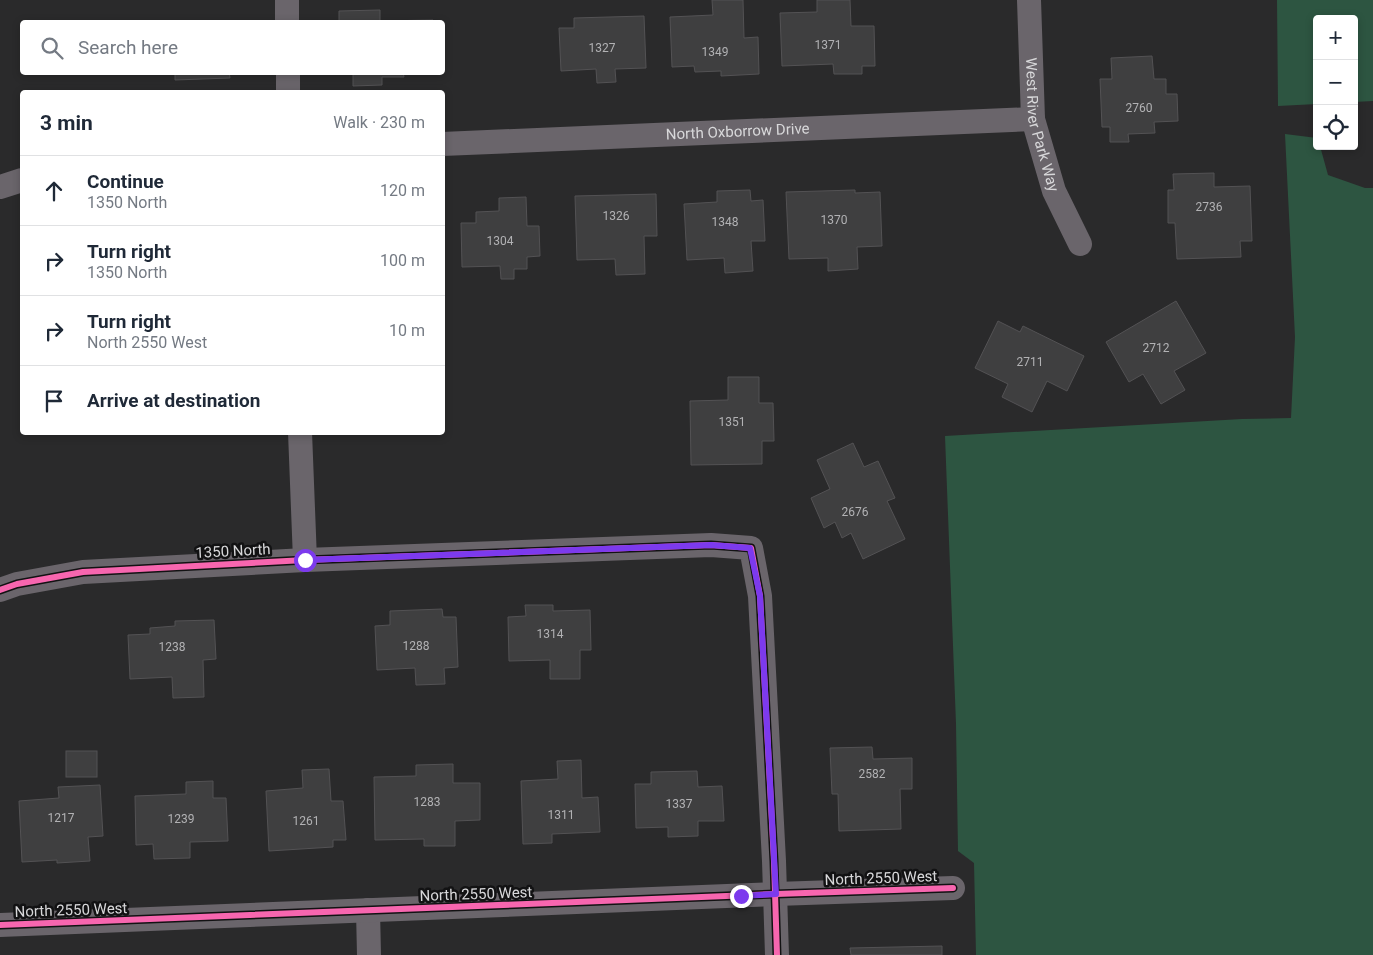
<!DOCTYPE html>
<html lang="en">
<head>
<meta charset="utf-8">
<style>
  :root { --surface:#fff; --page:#f6f6f7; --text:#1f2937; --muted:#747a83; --line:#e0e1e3 }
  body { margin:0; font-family:Roboto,sans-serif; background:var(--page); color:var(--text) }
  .controls { position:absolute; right:15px; top:15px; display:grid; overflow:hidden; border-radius:5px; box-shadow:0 2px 8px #0003 }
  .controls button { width:45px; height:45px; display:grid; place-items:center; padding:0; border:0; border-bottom:1px solid var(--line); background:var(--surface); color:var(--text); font:25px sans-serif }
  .stop { position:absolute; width:15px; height:15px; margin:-11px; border:4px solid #7c3aed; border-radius:50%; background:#fff }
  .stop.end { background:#7c3aed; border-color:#fff; box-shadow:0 1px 5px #0008 }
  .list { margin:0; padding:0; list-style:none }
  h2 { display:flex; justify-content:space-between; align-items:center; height:65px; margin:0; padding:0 20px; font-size:21px }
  h2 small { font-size:16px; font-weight:400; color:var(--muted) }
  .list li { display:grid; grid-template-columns:32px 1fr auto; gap:15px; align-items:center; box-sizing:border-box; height:70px; padding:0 20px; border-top:1px solid var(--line) }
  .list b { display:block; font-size:19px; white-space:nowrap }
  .list p { margin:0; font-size:16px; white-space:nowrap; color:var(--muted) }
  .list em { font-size:16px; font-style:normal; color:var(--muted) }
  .icon { flex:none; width:28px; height:28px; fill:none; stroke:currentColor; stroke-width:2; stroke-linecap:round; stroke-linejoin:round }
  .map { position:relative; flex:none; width:1373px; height:955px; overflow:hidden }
  .search { position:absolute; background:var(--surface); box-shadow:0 2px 8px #0003; left:20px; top:20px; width:425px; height:55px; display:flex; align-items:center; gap:12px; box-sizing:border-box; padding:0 18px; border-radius:5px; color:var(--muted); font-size:19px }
  .panel { position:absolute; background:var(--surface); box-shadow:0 2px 8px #0003; left:20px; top:90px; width:425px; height:345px; border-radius:5px }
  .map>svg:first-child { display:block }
  .green { fill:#2d5541 }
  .building { fill:#3f3f40; stroke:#535254 }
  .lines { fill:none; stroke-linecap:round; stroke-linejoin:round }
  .street { stroke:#6a656b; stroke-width:24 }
  .cycleway-casing { stroke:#121213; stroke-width:9 }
  .cycleway { stroke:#f766af; stroke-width:6 }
  .route { stroke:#7c3aed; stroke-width:6 }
  .labels { text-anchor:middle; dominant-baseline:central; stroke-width:5; stroke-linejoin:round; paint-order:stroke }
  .number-label { font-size:12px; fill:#b2b2b4 }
  .street-label { font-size:15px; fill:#d8d8da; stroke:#121213 }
</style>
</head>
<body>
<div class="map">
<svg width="1373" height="955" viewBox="0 0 1373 955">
  <rect width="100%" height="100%" fill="#2a2a2b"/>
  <!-- green -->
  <g class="green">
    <polygon points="1277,0 1373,0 1373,101 1354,102 1354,19 1317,19 1317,104 1278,106"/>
    <polygon points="1285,134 1317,138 1317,146 1320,146 1328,175 1365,188 1373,188 1373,955 976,955 974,863 958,851 956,724 945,436 1242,419 1291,418 1295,337"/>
  </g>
  <!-- building -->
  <g class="building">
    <polygon points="712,0 743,0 744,38 758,37 759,74 721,76 721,71 695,72 694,66 672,67 670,17 713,15"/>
    <polygon points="817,0 850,0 851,26 874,26 875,66 862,66 862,74 834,74 833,64 782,66 780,13 817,12"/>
    <polygon points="380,10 380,21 433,20 433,22 339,22 339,11"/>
    <polygon points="644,16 646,68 615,69 616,82 597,83 596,69 561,71 559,28 574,28 574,18"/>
    <polygon points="1152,56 1154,79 1166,79 1166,94 1177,94 1178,121 1154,122 1155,133 1128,134 1129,142 1110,142 1110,127 1102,127 1100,79 1112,79 1111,58"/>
    <polygon points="175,72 229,72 230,78 175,80"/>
    <polygon points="353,72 403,72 404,77 382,77 382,85 353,86"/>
    <polygon points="1214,173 1214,187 1250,186 1252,241 1240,241 1241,257 1177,259 1175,223 1168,223 1168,190 1174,190 1173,174"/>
    <polygon points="750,190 751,201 763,200 765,241 751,241 753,271 725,273 724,258 687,260 684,204 717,202 717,191"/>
    <polygon points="855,190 855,193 880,192 882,246 857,247 858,269 828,271 828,258 789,259 786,192"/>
    <polygon points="656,194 657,236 644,236 645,274 616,275 615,259 577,260 575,196"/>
    <polygon points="526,197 527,226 539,226 540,256 527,257 527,269 514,269 514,279 501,279 500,266 462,267 461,223 476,223 476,212 499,211 499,198"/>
    <polygon points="1176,301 1206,353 1174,371 1185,390 1161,404 1143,374 1129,382 1106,342"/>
    <polygon points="998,321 1020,332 1023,326 1084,356 1067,391 1047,381 1032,412 1002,397 1008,384 975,368"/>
    <polygon points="728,377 759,377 759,403 773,403 774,441 762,441 762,464 691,465 690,401 728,400"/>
    <polygon points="853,443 864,467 878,461 895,498 887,501 905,539 863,559 851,533 842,538 835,522 824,528 811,498 830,489 817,460"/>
    <polygon points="525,605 553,605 553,611 590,610 591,650 580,650 580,679 550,679 550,660 509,661 508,617 526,616"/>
    <polygon points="442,609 443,617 456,617 458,667 444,668 445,684 416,685 415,668 377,670 375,626 390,625 390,611"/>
    <polygon points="214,620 216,659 203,660 204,697 173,698 172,677 130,679 128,635 150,634 150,628 175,626 175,621"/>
    <polygon points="872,747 873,759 912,758 912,789 900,789 901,829 839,831 838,794 832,794 830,748"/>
    <rect x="66" y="751" width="31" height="26"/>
    <polygon points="581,760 582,798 598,797 600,832 552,834 552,843 523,844 521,781 558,779 557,761"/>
    <polygon points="453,764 453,783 480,783 480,820 455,821 455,846 424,846 424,839 375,840 374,777 416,776 416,765"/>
    <polygon points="329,769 331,801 343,801 346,840 333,840 333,847 269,851 266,791 303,788 302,770"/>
    <polygon points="697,771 698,787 722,786 724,821 698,821 698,836 668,837 668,827 636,828 635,784 651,784 651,772"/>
    <polygon points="213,781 213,798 226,798 228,841 190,842 190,858 154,859 153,844 136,845 135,796 186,794 186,782"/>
    <polygon points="100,785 103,836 88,837 90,861 57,863 57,860 22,862 19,801 59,798 58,787"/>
    <polygon points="942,946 942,955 851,955 850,948"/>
  </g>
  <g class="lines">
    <!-- street -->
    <g class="street">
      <polyline points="287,0 287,22"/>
      <path id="s1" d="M1029 0 1033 119 1054 191 1080 244"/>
      <polyline points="288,72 288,92"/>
      <path id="s2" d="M442 144 1033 119"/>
      <polyline points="0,187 22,180"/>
      <polyline points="300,432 305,560"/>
      <polyline points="0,590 17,584 83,572 305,560 711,545 751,548 760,596 774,861 777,955"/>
      <polyline points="368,910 369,955"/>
      <polyline points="0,925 776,894 953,888"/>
    </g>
    <defs>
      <g id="cycleway">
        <polyline points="0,590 17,584 83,572 305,560 711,545 751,548 760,596 774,861 777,955"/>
        <polyline points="0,925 776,894 953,888"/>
      </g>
    </defs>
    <!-- cycleway casing -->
    <use href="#cycleway" class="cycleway-casing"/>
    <!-- cycleway -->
    <use href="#cycleway" class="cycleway"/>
  </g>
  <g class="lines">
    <!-- route -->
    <polyline class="route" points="305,560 711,545 750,548 760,596 776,894 741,896"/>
  </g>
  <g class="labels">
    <!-- number labels -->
    <g class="number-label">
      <text x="828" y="45">1371</text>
      <text x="602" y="48">1327</text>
      <text x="715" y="52">1349</text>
      <text x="1139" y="108">2760</text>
      <text x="1209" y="207">2736</text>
      <text x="616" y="216">1326</text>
      <text x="834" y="220">1370</text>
      <text x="725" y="222">1348</text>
      <text x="500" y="241">1304</text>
      <text x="1156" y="348">2712</text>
      <text x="1030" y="362">2711</text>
      <text x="732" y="422">1351</text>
      <text x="855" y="512">2676</text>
      <text x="550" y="634">1314</text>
      <text x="416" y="646">1288</text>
      <text x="172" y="647">1238</text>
      <text x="872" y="774">2582</text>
      <text x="427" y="802">1283</text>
      <text x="679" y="804">1337</text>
      <text x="561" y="815">1311</text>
      <text x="61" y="818">1217</text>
      <text x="181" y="819">1239</text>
      <text x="306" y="821">1261</text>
    </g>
    <!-- street labels -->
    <g class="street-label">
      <text stroke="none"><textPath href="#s1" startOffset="126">West River Park Way</textPath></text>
      <text stroke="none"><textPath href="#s2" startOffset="296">North Oxborrow Drive</textPath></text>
      <text transform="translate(233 551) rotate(-3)">1350 North</text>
      <text transform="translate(881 878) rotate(-2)">North 2550 West</text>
      <text transform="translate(476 894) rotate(-2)">North 2550 West</text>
      <text transform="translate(71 910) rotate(-2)">North 2550 West</text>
    </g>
  </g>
</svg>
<div class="controls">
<button>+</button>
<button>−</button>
<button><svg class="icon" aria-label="locate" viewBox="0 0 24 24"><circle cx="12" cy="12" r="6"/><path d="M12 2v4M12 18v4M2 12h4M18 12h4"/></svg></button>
</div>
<div class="stop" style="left:305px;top:560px"></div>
<div class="stop end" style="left:741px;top:896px"></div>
<div class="search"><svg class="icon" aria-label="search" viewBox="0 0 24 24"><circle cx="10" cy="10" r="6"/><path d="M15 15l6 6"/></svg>Search here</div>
<section class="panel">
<h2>3 min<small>Walk · 230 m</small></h2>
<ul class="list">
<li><svg class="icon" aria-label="ahead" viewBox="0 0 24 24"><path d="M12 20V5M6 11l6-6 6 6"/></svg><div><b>Continue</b><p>1350 North</p></div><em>120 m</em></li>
<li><svg class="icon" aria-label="right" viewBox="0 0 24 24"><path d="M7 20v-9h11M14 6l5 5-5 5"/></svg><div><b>Turn right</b><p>1350 North</p></div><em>100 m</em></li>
<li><svg class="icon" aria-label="right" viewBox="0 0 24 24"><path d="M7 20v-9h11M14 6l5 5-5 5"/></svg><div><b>Turn right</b><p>North 2550 West</p></div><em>10 m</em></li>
<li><svg class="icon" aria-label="arrive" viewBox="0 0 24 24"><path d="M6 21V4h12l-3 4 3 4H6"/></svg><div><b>Arrive at destination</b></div></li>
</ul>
</section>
</div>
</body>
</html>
